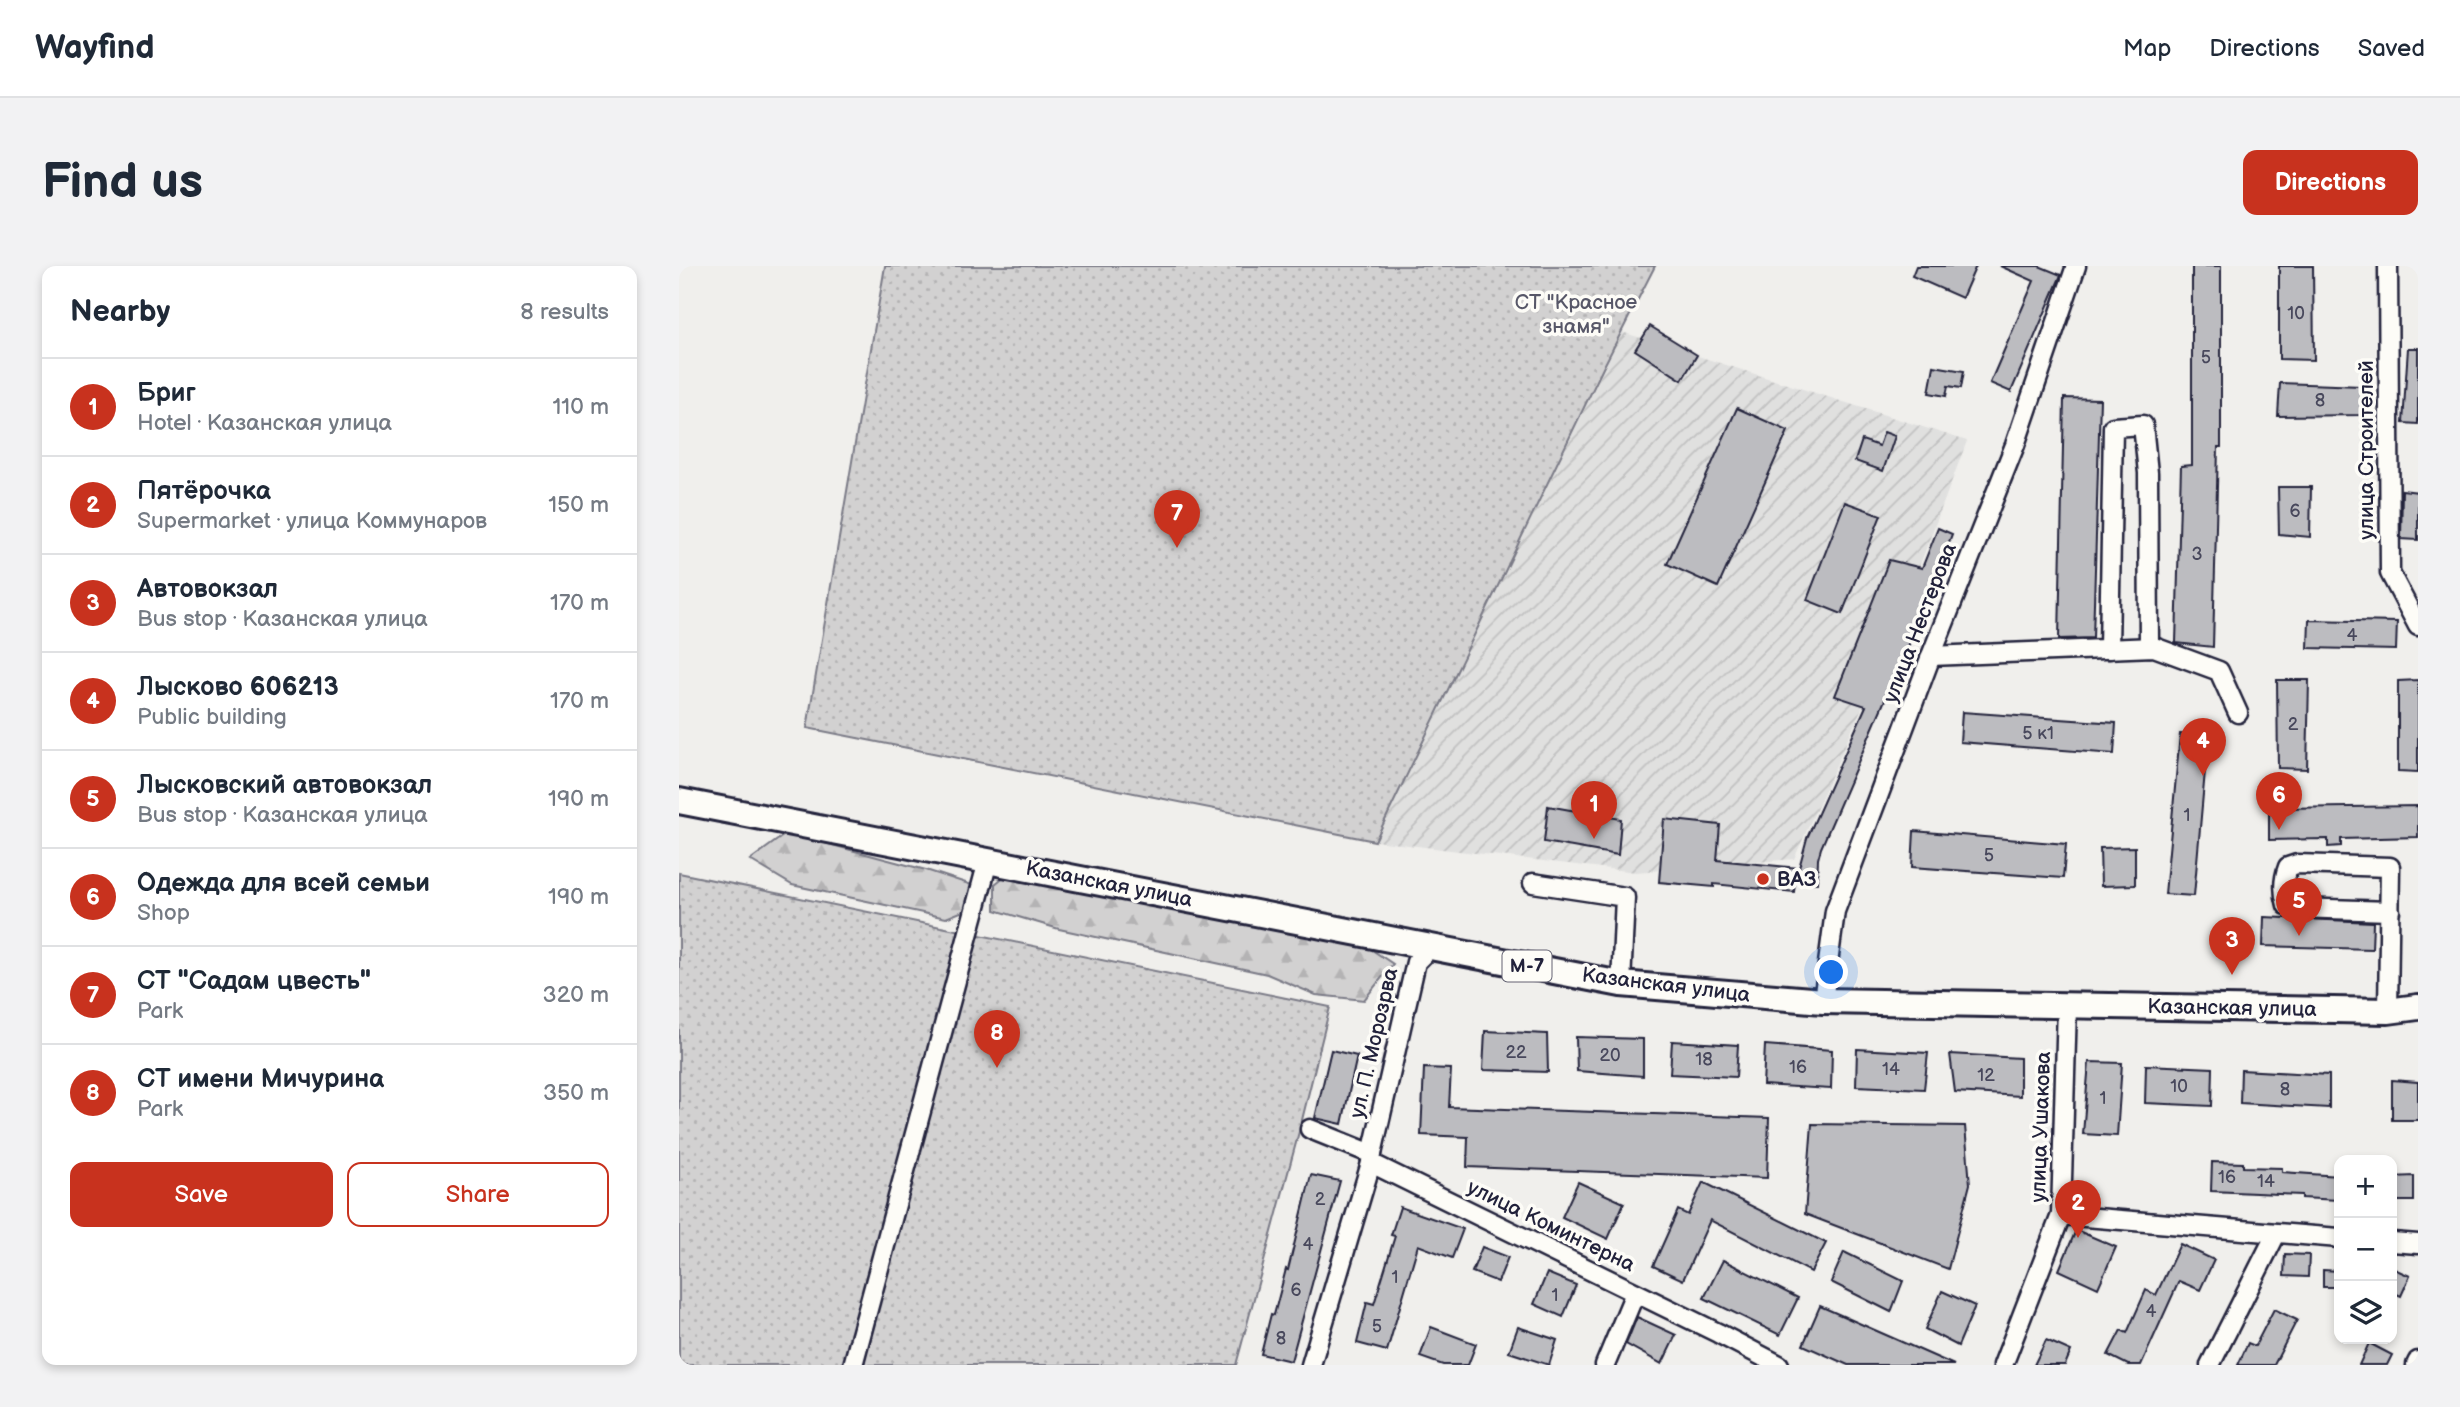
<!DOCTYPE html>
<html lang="en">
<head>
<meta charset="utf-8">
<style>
  :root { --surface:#fff; --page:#f2f2f3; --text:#1f2937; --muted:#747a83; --line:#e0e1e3; --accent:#c8321e }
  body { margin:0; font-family:"Balsamiq Sans",sans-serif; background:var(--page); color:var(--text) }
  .controls { position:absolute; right:21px; bottom:21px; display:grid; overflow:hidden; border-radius:14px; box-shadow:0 4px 10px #0003 }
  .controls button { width:63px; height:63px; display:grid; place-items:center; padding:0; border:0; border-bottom:2px solid var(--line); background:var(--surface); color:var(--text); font:35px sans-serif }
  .you { position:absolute; left:1153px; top:707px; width:24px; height:24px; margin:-18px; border:5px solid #fff; border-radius:50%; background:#1a73e8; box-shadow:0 0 0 10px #1a73e833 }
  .badge { display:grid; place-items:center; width:46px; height:46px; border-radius:50%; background:var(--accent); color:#fff; font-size:23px; font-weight:700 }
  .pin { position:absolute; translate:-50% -58px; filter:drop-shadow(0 2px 4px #0008) }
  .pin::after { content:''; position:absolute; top:37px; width:24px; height:21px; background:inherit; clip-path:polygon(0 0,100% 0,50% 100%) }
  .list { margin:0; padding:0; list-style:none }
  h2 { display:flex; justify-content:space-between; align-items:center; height:91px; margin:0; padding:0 28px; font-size:30px }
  h2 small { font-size:23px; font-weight:400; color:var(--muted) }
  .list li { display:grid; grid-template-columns:46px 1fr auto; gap:21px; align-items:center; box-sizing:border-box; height:98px; padding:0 28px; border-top:2px solid var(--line) }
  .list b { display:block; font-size:26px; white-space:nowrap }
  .list p { margin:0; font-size:23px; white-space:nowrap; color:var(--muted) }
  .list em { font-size:23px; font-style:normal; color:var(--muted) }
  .actions { display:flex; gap:14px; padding:21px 28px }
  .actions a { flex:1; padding:16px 0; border:2px solid var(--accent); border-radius:14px; text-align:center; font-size:24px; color:var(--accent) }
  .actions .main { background:var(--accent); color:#fff }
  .icon { flex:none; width:38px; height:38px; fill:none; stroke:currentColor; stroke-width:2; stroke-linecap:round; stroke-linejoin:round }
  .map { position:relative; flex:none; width:1739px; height:1099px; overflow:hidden; border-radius:14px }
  header { display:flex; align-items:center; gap:42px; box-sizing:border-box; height:98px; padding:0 35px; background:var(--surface); border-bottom:2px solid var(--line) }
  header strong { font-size:33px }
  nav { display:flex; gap:38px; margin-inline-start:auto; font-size:24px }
  .intro { display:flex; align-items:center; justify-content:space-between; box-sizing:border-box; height:168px; padding:0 42px }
  h1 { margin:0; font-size:49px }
  .button { padding:18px 32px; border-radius:14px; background:var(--accent); color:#fff; font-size:24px; font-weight:700 }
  main { display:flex; gap:42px; padding:0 42px }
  aside { flex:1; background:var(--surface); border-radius:14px; box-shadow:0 4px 10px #0003 }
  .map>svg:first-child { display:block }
  .industrial { fill:url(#industrial-furrows) }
  .forest { fill:url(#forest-firs); stroke:#7a7a86; stroke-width:2 }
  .garden { fill:url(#garden-dots); stroke:#7a7a86; stroke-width:2 }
  .building { fill:#bcbcc0; stroke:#22223b; stroke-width:2 }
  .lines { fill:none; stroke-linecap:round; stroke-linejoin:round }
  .minor-casing { stroke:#22223b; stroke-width:23 }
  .highway-casing { stroke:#22223b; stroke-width:30 }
  .minor { stroke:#fdfcf7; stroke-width:18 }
  .highway { stroke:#fdfcf7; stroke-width:24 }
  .poi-dot { fill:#c8321e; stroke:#fdfcf7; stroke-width:2.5 }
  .labels { text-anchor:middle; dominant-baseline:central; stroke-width:7; stroke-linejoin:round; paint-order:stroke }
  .number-label { font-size:18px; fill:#48485c }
  .shield { fill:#fdfcf7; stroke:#646373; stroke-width:2 }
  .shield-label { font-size:19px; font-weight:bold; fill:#22223b }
  .park-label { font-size:21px; fill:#575768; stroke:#fdfcf7 }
  .street-label { font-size:21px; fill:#22223b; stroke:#fdfcf7 }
  .poi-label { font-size:21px; font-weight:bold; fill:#22223b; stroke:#fdfcf7; text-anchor:start }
</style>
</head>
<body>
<header>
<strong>Wayfind</strong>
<nav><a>Map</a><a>Directions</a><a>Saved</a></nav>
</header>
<div class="intro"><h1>Find us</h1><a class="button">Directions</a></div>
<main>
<aside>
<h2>Nearby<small>8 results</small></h2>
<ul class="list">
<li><span class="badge">1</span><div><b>Бриг</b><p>Hotel · Казанская улица</p></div><em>110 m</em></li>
<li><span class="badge">2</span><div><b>Пятёрочка</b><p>Supermarket · улица Коммунаров</p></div><em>150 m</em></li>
<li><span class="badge">3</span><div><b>Автовокзал</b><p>Bus stop · Казанская улица</p></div><em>170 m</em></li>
<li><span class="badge">4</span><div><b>Лысково 606213</b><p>Public building</p></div><em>170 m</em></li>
<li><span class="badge">5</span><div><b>Лысковский автовокзал</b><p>Bus stop · Казанская улица</p></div><em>190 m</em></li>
<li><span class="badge">6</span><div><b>Одежда для всей семьи</b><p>Shop</p></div><em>190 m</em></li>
<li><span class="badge">7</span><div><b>СТ &quot;Садам цвесть&quot;</b><p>Park</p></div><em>320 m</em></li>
<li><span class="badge">8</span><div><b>СТ имени Мичурина</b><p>Park</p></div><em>350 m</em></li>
</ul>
<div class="actions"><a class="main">Save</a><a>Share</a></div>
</aside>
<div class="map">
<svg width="1739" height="1099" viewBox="0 0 1739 1099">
  <defs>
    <pattern id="industrial-furrows" width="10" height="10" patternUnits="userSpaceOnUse" patternTransform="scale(1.75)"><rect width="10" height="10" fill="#e0e0df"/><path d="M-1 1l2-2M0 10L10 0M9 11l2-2" fill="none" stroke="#c0c0c0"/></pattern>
    <pattern id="forest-firs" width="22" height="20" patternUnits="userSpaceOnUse" patternTransform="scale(1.75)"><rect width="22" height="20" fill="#d2d1d1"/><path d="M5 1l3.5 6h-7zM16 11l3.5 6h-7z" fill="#b4b3b4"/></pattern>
    <pattern id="garden-dots" width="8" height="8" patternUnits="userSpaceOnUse" patternTransform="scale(1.75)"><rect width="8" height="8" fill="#d2d1d1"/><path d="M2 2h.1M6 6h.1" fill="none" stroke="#b4b3b4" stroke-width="1.8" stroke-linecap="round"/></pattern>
  </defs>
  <rect width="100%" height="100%" fill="#f0efec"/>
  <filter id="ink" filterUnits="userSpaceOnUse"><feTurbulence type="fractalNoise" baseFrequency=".0143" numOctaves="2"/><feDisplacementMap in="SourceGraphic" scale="14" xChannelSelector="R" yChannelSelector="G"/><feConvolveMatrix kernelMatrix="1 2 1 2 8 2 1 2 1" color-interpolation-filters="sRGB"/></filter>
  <g filter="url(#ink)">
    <!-- industrial -->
    <polygon class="industrial" points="943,66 1288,175 1205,393 1115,593 957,606 696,575"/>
    <!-- forest -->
    <g class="forest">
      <polygon points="108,567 247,604 293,619 294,641 267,652 113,619 71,594"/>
      <polygon points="327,609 678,674 714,698 685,734 637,729 588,708 380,663 316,644 316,618"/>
    </g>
    <!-- garden -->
    <g class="garden">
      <polygon points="206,0 976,0 924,102 696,575 128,462"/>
      <polygon points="0,607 651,741 621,862 557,1099 0,1099"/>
    </g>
    <!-- building -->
    <g class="building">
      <polygon points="1237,0 1297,0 1283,32 1233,10"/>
      <polygon points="1321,0 1360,0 1382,9 1332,126 1311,117 1355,15"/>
      <polygon points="1513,0 1542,0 1542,181 1539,181 1534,381 1497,377 1502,200 1513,199"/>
      <polygon points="1600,0 1634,0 1635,94 1600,93"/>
      <polygon points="971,60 1018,89 1003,114 956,84"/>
      <polygon points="1729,82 1739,82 1739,158 1724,157"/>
      <polygon points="1255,100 1285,105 1282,122 1269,120 1267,130 1250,127"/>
      <polygon points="1601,117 1682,120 1683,149 1599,150"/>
      <polygon points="1385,132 1421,133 1414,372 1380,373"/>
      <polygon points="1058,142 1109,165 1039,321 988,298"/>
      <polygon points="1205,166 1216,170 1204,205 1176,195 1183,174 1200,180"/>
      <polygon points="1599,221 1632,221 1631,271 1600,268"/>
      <polygon points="1723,224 1739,226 1739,274 1722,273"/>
      <polygon points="1166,236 1202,249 1163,348 1128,334"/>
      <polygon points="1259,262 1273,268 1240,355 1142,582 1139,593 1138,617 1116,615 1115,626 1035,618 1035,621 980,616 985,553 1041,559 1038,594 1120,602 1128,572 1187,440 1156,430 1210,294 1243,302"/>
      <polygon points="1630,354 1718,356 1717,384 1629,382"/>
      <polygon points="1598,414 1630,414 1628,503 1599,502"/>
      <polygon points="1739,414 1739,506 1719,505 1719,415"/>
      <polygon points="1283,446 1437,457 1435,488 1281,476"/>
      <polygon points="1501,468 1529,471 1515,630 1486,628"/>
      <polygon points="869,540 942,553 939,589 865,576"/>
      <polygon points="1739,540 1739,571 1662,573 1662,580 1649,581 1649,573 1590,574 1590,542"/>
      <polygon points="1235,565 1387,578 1384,612 1233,601"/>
      <polygon points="1456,581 1456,619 1422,620 1421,582"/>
      <polygon points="1585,651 1694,656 1693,683 1584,680"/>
      <polygon points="806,765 868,768 869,806 804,804"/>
      <polygon points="897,771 964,773 964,810 898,805"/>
      <polygon points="993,775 1059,779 1057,811 991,808"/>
      <polygon points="1086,779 1153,784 1152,823 1084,819"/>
      <polygon points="1178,783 1249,787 1245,823 1177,820"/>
      <polygon points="652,784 678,790 663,858 636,852"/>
      <polygon points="1271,788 1341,792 1341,830 1276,826"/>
      <polygon points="1410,796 1443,797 1438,870 1404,868"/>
      <polygon points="1467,799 1534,802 1533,840 1466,837"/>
      <polygon points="745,802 772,803 770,841 1090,852 1088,912 788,901 789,871 742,869"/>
      <polygon points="1562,804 1650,809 1650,842 1561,837"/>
      <polygon points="1713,814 1739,816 1739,854 1713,854"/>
      <polygon points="1133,858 1286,860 1291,918 1269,1003 1126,948"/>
      <polygon points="1533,896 1564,897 1564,901 1603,902 1603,906 1660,910 1659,934 1623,932 1623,929 1532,925"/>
      <polygon points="632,909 661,915 612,1095 582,1088 592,1048 595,1049 607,1003 609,1004"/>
      <polygon points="1735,910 1735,935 1713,935 1713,911"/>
      <polygon points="899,916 945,937 929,973 883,951"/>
      <polygon points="1024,916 1147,977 1132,1006 1031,954 1004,1014 974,1000 999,944 1009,949"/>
      <polygon points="721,941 784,963 773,992 739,979 708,1085 678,1077 688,1036 695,1038 716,970 712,969"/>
      <polygon points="1397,964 1437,981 1419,1022 1380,1004"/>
      <polygon points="1501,978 1535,994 1521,1024 1500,1015 1462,1099 1449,1099 1429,1089 1442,1064 1448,1067 1467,1024 1477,1029"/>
      <polygon points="803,981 829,991 819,1016 793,1006"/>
      <polygon points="1165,986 1224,1015 1212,1046 1152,1016"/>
      <polygon points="1606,988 1630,989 1629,1011 1605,1010"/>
      <polygon points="1044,994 1119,1032 1101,1069 1025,1032"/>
      <polygon points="1713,1002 1731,1010 1722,1030 1713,1026"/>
      <polygon points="1644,1004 1660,1005 1660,1021 1644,1021"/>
      <polygon points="868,1007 897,1019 884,1051 855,1038"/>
      <polygon points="1263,1025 1296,1040 1279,1080 1246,1063"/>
      <polygon points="1141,1040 1207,1069 1275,1099 1169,1099 1124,1079"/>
      <polygon points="1595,1043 1618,1054 1595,1099 1559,1099 1569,1077 1576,1080"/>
      <polygon points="958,1051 997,1069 983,1098 947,1078"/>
      <polygon points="752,1061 797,1078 789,1099 764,1099 741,1091"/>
      <polygon points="839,1061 878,1074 870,1099 830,1086"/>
      <polygon points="1367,1074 1392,1085 1386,1099 1355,1099"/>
      <polygon points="1690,1077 1713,1089 1708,1099 1680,1099"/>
    </g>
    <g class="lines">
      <defs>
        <g id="minor">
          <polyline points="1709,0 1711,307 1739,360"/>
          <polyline points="1430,383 1434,161 1464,159 1469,207 1470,381"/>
          <polyline points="1252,390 1475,381 1540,405 1559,447"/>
          <polyline points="854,617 946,631 942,718"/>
          <polyline points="1144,735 1156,645 1252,390 1336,179 1397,0"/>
          <path d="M1709 745 1711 601 1618 598 1609 601C1604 614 1604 626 1608 639L1618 642 1711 645"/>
          <polyline points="631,863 693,888 692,897 1039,1067 1100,1099"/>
          <polyline points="693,888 737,696 752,681"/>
          <polyline points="1382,949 1660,972"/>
          <polyline points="1713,976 1739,978"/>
          <polyline points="174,1099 309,595"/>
          <polyline points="632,1099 692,897"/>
          <polyline points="926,1099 956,1027"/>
          <polyline points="1324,1099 1382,949 1388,739"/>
          <polyline points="1531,1099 1597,968"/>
          <polyline points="1737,1099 1739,1095"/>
        </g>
        <polyline id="highway" points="0,535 942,718 1144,735 1709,745 1739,741"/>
      </defs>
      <!-- minor casing -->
      <use href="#minor" class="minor-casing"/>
      <!-- highway casing -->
      <use href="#highway" class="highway-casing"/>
      <!-- minor -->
      <use href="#minor" class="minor"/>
      <!-- highway -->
      <use href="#highway" class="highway"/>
    </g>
  </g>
  <!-- markers -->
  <circle class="poi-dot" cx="1084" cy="613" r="7"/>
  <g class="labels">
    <!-- number labels -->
    <g class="number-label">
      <text x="1617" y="47">10</text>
      <text x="1527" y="91">5</text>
      <text x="1641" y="134">8</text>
      <text x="1616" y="245">6</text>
      <text x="1518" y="288">3</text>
      <text x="1673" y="369">4</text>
      <text x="1614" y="458">2</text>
      <text x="1359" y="467">5 к1</text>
      <text x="1508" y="549">1</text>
      <text x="1310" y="589">5</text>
      <text x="837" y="786">22</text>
      <text x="931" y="789">20</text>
      <text x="1025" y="793">18</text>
      <text x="1119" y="801">16</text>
      <text x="1212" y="803">14</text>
      <text x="1307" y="809">12</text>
      <text x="1500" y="820">10</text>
      <text x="1606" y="823">8</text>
      <text x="1424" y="832">1</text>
      <text x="1548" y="911">16</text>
      <text x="1587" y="915">14</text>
      <text x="641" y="933">2</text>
      <text x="629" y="978">4</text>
      <text x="716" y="1011">1</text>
      <text x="617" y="1024">6</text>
      <text x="876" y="1029">1</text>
      <text x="1472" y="1045">4</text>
      <text x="698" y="1060">5</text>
      <text x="602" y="1072">8</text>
    </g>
    <!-- shield labels -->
    <rect class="shield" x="823.5" y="684.5" width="49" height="31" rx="5"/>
    <g class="shield-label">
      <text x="848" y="700">М-7</text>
    </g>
    <!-- park labels -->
    <g class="park-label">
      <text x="897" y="36">СТ "Красное<tspan x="897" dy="24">знамя"</tspan></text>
    </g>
    <!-- street labels -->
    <g class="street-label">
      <text transform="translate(1687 184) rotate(-90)">улица Строителей</text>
      <text transform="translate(1241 357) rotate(-69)">улица Нестерова</text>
      <text transform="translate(430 618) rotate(11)">Казанская улица</text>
      <text transform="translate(987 719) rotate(7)">Казанская улица</text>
      <text transform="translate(1553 742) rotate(1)">Казанская улица</text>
      <text transform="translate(695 777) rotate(-77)">ул. П. Морозрва</text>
      <text transform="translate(1362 861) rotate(-88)">улица Ушакова</text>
      <text transform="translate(872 960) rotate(26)">улица Коминтерна</text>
    </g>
    <!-- poi labels -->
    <g class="poi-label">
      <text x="1098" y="613">ВАЗ</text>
    </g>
  </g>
</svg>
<div class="controls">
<button>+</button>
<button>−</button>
<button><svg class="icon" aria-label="layers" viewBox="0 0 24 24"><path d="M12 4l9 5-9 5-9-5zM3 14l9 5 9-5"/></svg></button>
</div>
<div class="you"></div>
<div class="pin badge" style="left:915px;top:573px">1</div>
<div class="pin badge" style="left:1399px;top:972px">2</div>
<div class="pin badge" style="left:1553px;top:709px">3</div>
<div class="pin badge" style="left:1524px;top:510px">4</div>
<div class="pin badge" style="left:1620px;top:670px">5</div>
<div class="pin badge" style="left:1600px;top:564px">6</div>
<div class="pin badge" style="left:498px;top:282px">7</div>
<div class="pin badge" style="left:318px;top:802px">8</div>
</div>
</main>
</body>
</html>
